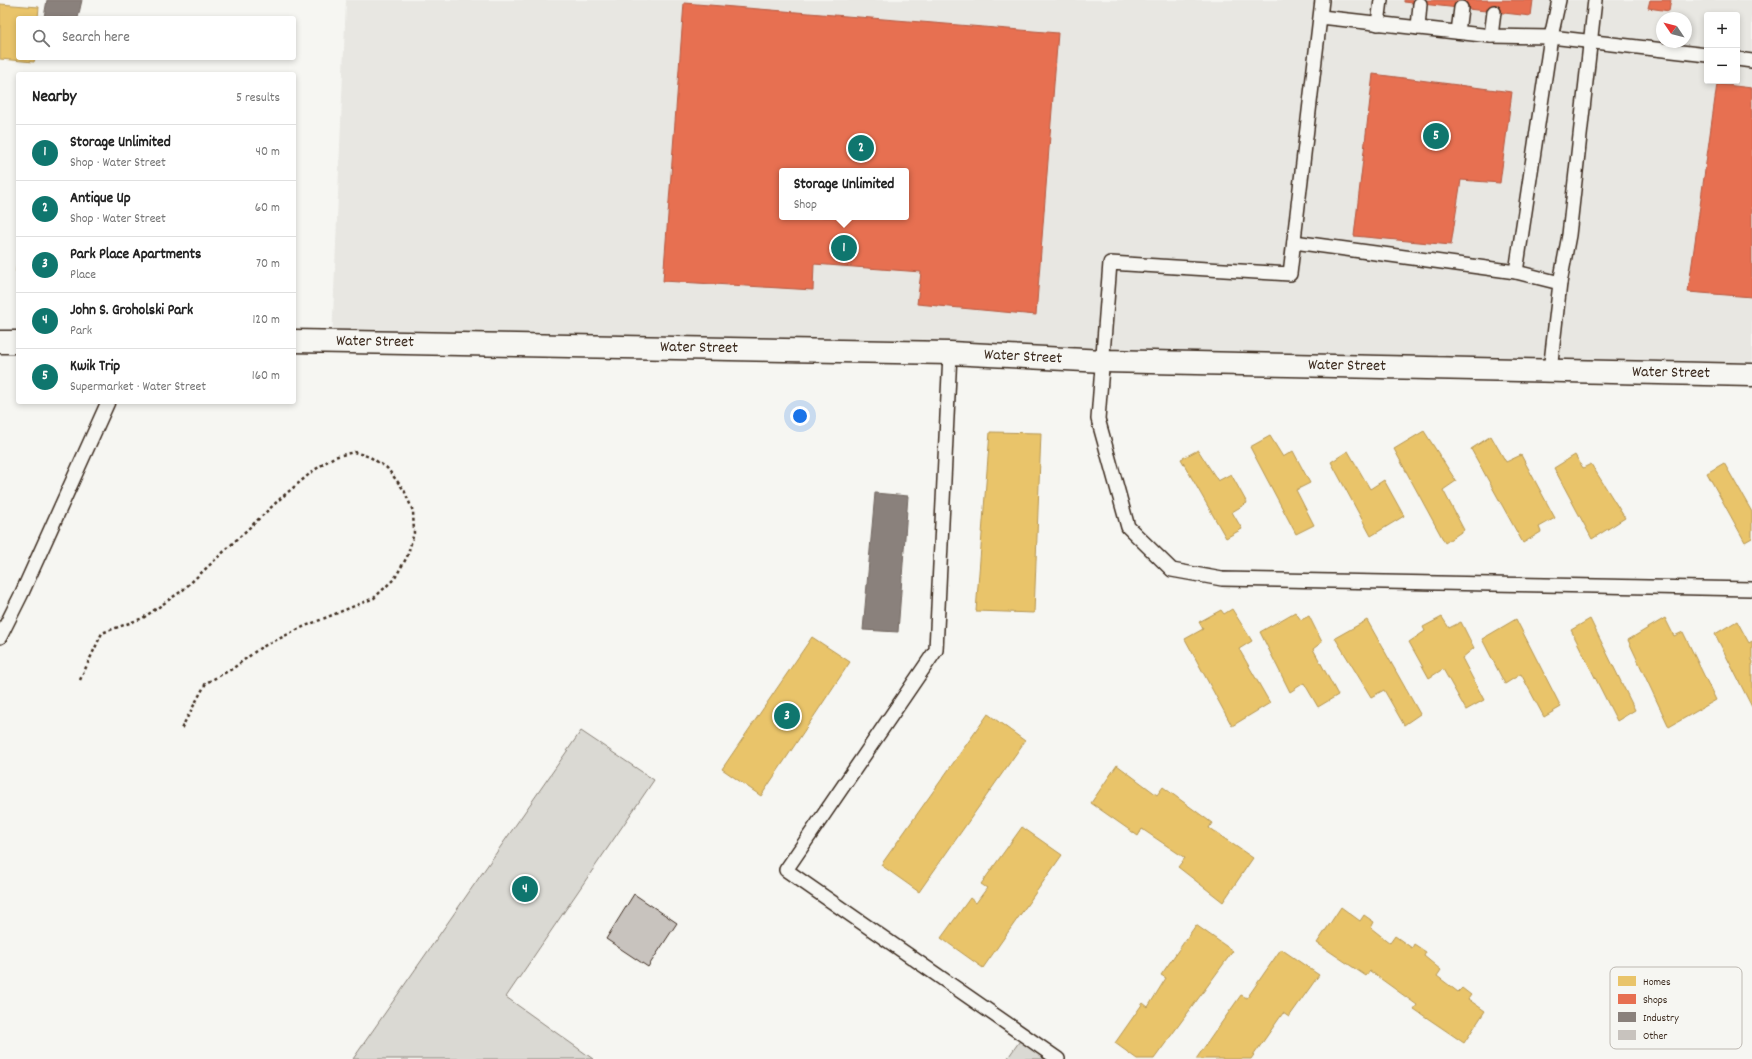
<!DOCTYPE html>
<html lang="en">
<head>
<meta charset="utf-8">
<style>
  :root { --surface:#fff; --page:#f6f6f6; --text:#222; --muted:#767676; --line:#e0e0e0; --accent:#0f766e }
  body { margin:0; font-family:Dekko,sans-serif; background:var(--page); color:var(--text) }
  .controls { position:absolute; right:12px; top:12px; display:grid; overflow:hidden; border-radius:4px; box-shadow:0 2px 6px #0003 }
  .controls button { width:36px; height:36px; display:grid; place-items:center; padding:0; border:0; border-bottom:1px solid var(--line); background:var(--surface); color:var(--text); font:20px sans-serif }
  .compass { position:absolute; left:1656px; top:12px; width:36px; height:36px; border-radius:50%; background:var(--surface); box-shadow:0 2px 6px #0003; rotate:305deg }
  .you { position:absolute; left:800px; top:416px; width:14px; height:14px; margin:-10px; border:3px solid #fff; border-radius:50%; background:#1a73e8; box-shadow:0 0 0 6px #1a73e833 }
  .badge { display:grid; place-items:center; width:26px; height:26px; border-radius:50%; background:var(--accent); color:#fff; font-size:13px; font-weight:700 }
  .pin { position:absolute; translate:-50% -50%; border:2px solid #fff; box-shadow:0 1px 4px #0006 }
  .popup { position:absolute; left:779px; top:168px; width:130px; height:52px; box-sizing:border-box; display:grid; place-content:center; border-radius:4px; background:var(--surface); filter:drop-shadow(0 1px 3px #0005); font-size:13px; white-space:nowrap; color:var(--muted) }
  .popup b { font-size:15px; color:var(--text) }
  .popup::after { content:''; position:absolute; left:50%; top:100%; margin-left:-8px; border:8px solid transparent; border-top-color:var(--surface) }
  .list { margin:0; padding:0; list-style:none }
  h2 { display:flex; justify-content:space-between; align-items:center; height:52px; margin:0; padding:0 16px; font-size:17px }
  h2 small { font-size:13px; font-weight:400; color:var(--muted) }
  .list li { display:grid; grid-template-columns:26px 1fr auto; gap:12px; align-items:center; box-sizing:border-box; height:56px; padding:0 16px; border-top:1px solid var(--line) }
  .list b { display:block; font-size:15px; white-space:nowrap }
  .list p { margin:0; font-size:13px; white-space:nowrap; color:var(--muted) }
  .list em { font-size:13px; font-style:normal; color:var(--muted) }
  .icon { flex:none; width:22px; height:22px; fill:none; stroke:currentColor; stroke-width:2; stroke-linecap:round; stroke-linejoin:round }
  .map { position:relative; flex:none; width:1752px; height:1059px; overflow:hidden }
  .search { position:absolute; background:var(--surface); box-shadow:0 2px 6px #0003; left:16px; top:16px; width:280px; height:44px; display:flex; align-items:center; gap:10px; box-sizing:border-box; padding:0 14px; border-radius:4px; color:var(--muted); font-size:15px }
  .panel { position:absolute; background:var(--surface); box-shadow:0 2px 6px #0003; left:16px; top:72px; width:280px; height:332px; border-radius:4px }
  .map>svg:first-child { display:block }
  .built { fill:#e8e7e2; fill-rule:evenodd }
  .green { fill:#dad9d3; stroke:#8a8278 }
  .homes { fill:#e9c46a; stroke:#b59653 }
  .shops { fill:#e76f51; stroke:#b35a42; fill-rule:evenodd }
  .industry { fill:#8a817c; stroke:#726760 }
  .building { fill:#c8c3be; stroke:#3b2a1e }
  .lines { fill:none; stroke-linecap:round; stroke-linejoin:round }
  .lane-casing { stroke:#3b2a1e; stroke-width:16 }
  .secondary-casing { stroke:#3b2a1e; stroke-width:25 }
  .path { stroke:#3b2a1e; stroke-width:2.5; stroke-dasharray:3 3; stroke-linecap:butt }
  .lane { stroke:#f6f6f2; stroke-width:13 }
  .secondary { stroke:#f6f6f2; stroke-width:22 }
  .labels { text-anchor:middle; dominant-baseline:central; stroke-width:4; stroke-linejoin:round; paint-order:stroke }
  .street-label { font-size:16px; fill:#3b2a1e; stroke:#f6f6f2 }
  .key { fill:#f6f6f2; stroke:#beb9b2; stroke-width:1 }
  .key-label { font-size:11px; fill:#3b2a1e }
</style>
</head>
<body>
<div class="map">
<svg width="1752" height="1059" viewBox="0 0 1752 1059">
  <rect width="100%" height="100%" fill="#f6f6f2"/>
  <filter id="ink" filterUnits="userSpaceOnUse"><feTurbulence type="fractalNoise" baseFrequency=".025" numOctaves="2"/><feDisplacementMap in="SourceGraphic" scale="8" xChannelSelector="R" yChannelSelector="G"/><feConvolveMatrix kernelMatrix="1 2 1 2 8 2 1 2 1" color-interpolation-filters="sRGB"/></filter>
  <g filter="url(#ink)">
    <!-- built -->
    <path class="built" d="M346 0H1752V375L332 341ZM1707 15H1737V81H1707ZM1662 18H1686V42H1662ZM782 171H906V217H782Z"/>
    <!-- green -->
    <g class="green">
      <polygon points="581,731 654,780 506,997 593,1059 353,1059"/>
      <polygon points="1024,1035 1059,1059 1007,1059"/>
    </g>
    <!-- homes -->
    <g class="homes">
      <polygon points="0,4 39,7 38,18 18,18 18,58 35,58 34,62 0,59"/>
      <polygon points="18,243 18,272 16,272"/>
      <polygon points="1424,431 1456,481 1443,490 1464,530 1445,543 1394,449"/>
      <polygon points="990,432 1041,433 1034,613 976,611"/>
      <polygon points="1270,436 1283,457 1293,451 1310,483 1296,490 1314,525 1296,534 1250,447"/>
      <polygon points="1491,436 1506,462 1521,455 1555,518 1539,527 1541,532 1523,543 1471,449"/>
      <polygon points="1198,450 1218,481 1231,474 1247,503 1232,512 1242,529 1226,538 1181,459"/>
      <polygon points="1348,451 1370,489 1384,480 1404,516 1371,536 1331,462"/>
      <polygon points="1575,455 1583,468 1591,464 1625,518 1592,539 1554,468"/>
      <polygon points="1724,463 1752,512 1752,538 1745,542 1707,473"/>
      <polygon points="1232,609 1252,641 1239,649 1270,703 1232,726 1185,639 1203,629 1199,622 1221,610 1224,614"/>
      <polygon points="1295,612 1301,620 1309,616 1322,642 1313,649 1338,695 1318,707 1304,683 1290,692 1260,632"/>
      <polygon points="1442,617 1449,628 1461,622 1474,648 1462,658 1484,700 1466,710 1443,669 1429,678 1409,642 1425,631 1423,627"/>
      <polygon points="1665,618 1674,636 1683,632 1716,700 1669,727 1628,640"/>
      <polygon points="1516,619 1561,707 1544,717 1521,674 1505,684 1482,639"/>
      <polygon points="1590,619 1635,710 1617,721 1571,630"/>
      <polygon points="1367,620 1420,714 1404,725 1384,690 1371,697 1335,638"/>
      <polygon points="1737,621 1749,643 1752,641 1752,707 1715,634"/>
      <polygon points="812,637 850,662 761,796 722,769"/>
      <polygon points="988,714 1025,741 919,892 881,865"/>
      <polygon points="1117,765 1157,795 1163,787 1212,823 1209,828 1253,858 1223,902 1178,867 1185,858 1142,829 1138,836 1091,803"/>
      <polygon points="1022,827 1062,855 983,968 941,938 970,898 976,903 987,888 981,884"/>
      <polygon points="1341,907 1360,921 1364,915 1374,922 1371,928 1390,943 1395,936 1412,948 1414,944 1426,952 1424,956 1441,970 1437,976 1458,992 1462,988 1471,995 1468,999 1485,1011 1464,1043 1414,1009 1417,1005 1370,971 1366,976 1317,943"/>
      <polygon points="1196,925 1233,951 1154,1059 1137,1059 1115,1043 1143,1003 1148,1007 1166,978 1161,975"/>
      <polygon points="1281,949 1319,975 1289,1017 1283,1013 1251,1059 1196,1059 1241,995 1247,998"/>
    </g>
    <!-- shops -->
    <g class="shops">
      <polygon points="1404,0 1533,0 1531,16 1404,2"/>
      <polygon points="1650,0 1671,0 1669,11 1648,8"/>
      <path d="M684 3 1058 33 1036 315 917 304 921 272 814 264 813 290 663 281ZM782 171H906V217H782Z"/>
      <polygon points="1373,74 1512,92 1500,183 1461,180 1451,245 1354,236"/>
      <polygon points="1717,84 1752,88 1752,297 1688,292"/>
    </g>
    <!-- industry -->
    <g class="industry">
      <polygon points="47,0 82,0 78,18 44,17"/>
      <polygon points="875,493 908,496 898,632 863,630"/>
    </g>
    <!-- building -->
    <polygon class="building" points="634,894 677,923 648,967 606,939"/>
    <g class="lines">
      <defs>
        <g id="lane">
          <polyline points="1322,0 1290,274 1110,263 1098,419 1128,527 1172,570 1222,579 1752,589"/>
          <polyline points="1321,17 1491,36 1551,37 1707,55"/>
          <polyline points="1378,24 1381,0"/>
          <polyline points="1418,28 1420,4"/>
          <polyline points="1458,32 1461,8"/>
          <polyline points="1491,36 1494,12"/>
          <polyline points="1737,59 1752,61"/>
          <polyline points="1294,242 1516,272 1551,37 1559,0"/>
          <polyline points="1516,272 1560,283 1550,371"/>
          <polyline points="1560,283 1569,235 1595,0"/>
          <polyline points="950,353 936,650 786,870 1058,1059"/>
          <polyline points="0,637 21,595 108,402"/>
        </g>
        <g id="secondary">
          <polyline points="294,341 950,353 1104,361 1752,375"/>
          <polyline points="0,342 18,342"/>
        </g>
      </defs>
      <!-- lane casing -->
      <use href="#lane" class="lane-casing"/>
      <!-- secondary casing -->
      <use href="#secondary" class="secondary-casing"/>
      <!-- path -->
      <polyline class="path" points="80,680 102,633 143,618 183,590 281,498 313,471 334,457 354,452 370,457 387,468 404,490 413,511 414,533 407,557 395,578 374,598 303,627 260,648 232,669 206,683 181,729"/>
      <!-- lane -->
      <use href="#lane" class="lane"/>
      <!-- secondary -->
      <use href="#secondary" class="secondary"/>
    </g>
  </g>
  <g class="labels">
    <!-- street labels -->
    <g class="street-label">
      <text transform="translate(375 342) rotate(1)">Water Street</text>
      <text transform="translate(699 348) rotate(1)">Water Street</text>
      <text transform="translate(1023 357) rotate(3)">Water Street</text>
      <text transform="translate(1347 366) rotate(1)">Water Street</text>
      <text transform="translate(1671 373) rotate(1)">Water Street</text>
    </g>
  </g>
  <!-- legend -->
  <rect x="1610" y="967" width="132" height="82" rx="6" class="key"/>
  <rect x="1618" y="976" width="18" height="10" fill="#e9c46a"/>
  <rect x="1618" y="994" width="18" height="10" fill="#e76f51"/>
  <rect x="1618" y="1012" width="18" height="10" fill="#8a817c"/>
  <rect x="1618" y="1030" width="18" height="10" fill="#c8c3be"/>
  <g class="key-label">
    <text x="1643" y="985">Homes</text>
    <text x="1643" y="1003">Shops</text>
    <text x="1643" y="1021">Industry</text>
    <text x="1643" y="1039">Other</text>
  </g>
</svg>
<div class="controls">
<button>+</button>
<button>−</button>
</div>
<svg class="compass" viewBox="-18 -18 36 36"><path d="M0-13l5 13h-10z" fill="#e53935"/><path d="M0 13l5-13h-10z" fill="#767676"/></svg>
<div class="you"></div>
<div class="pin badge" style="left:844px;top:248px">1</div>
<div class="popup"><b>Storage Unlimited</b>Shop</div>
<div class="pin badge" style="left:861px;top:148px">2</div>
<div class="pin badge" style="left:787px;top:716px">3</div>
<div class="pin badge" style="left:525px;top:889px">4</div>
<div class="pin badge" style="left:1436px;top:136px">5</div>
<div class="search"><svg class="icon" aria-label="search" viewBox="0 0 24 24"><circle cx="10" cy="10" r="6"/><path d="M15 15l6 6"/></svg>Search here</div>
<section class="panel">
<h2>Nearby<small>5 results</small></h2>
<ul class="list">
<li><span class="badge">1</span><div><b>Storage Unlimited</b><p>Shop · Water Street</p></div><em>40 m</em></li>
<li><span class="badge">2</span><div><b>Antique Up</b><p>Shop · Water Street</p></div><em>60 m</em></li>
<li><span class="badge">3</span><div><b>Park Place Apartments</b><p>Place</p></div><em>70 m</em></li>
<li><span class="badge">4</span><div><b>John S. Groholski Park</b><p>Park</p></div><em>120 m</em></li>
<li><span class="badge">5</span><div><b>Kwik Trip</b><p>Supermarket · Water Street</p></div><em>160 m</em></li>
</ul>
</section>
</div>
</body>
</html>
